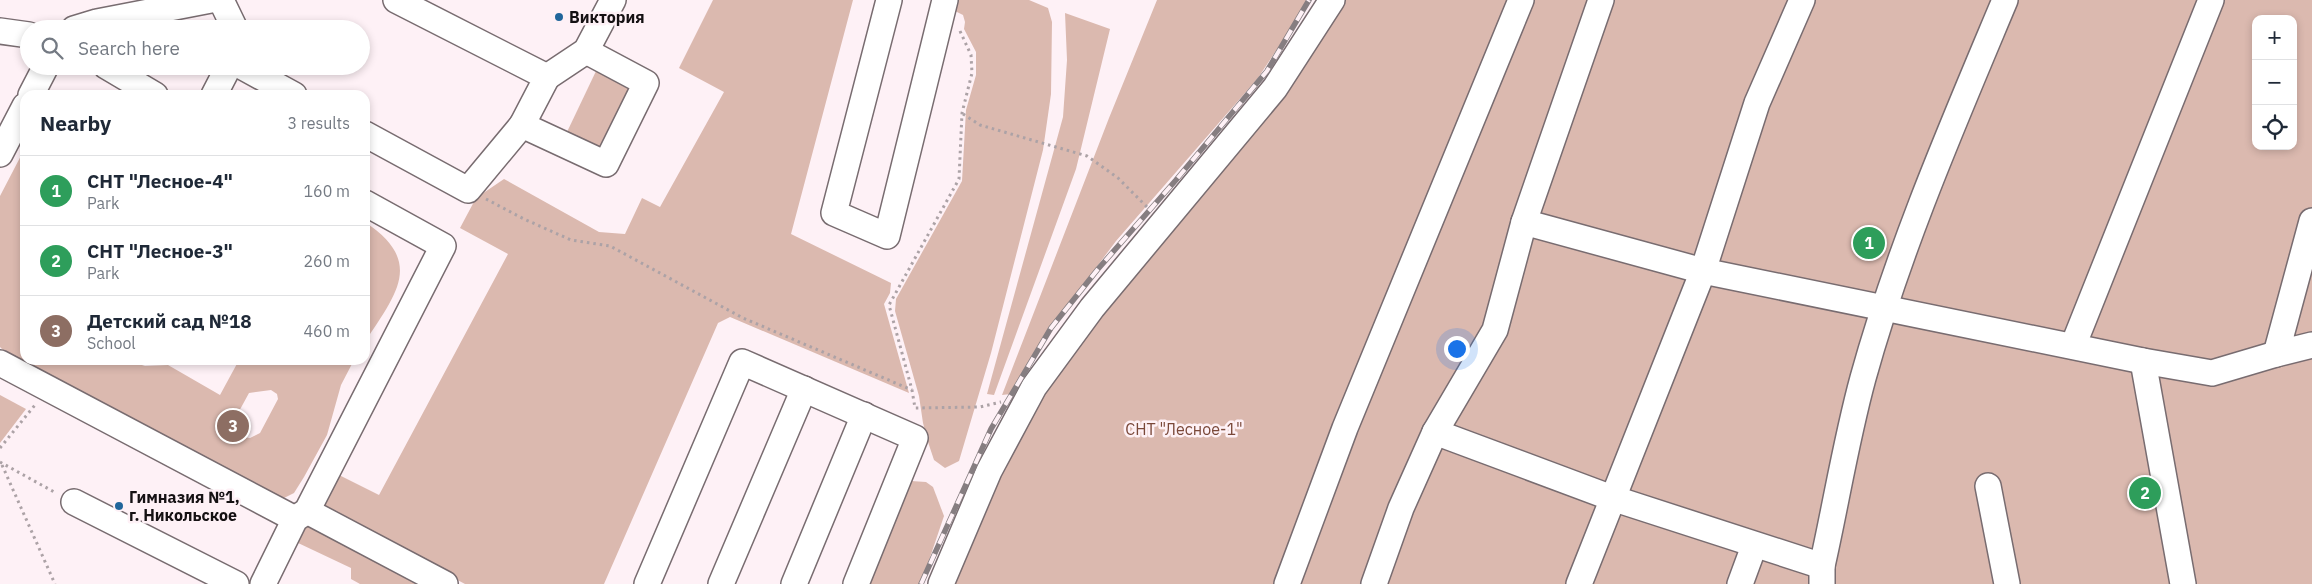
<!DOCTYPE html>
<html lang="en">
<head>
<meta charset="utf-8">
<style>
  :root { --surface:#fff; --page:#f6f6f7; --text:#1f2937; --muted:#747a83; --line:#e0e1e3; --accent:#0f766e }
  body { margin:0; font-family:"IBM Plex Sans",sans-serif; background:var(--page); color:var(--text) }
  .controls { position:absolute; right:15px; top:15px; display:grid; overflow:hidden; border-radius:10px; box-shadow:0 2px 8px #0003 }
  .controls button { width:45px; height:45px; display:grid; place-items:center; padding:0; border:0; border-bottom:1px solid var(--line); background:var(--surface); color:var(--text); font:25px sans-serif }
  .you { position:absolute; left:1456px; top:348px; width:18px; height:18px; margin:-12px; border:4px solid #fff; border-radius:50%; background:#1a73e8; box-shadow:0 0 0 8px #1a73e833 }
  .badge { display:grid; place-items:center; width:32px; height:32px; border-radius:50%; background:var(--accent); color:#fff; font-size:16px; font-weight:700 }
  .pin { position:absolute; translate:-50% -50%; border:2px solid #fff; box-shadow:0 1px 5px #0006 }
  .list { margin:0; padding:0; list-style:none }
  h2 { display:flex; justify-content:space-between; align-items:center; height:65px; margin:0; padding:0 20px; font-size:21px }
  h2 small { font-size:16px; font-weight:400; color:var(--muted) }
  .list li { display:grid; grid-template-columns:32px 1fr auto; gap:15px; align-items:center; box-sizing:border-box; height:70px; padding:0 20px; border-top:1px solid var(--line) }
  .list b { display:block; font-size:19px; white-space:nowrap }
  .list p { margin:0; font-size:16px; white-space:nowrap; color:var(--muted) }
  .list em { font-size:16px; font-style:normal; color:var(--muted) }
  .icon { flex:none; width:28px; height:28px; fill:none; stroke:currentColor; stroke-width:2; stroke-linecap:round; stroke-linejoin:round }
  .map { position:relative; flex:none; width:2312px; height:584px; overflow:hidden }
  .search { position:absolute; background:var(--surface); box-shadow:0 2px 8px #0003; left:20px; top:20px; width:350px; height:55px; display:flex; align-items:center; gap:12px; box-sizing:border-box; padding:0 18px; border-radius:28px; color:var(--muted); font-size:19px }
  .panel { position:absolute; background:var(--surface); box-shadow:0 2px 8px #0003; left:20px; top:90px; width:350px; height:275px; border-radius:15px }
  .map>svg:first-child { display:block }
  .green { fill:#dbb9af; fill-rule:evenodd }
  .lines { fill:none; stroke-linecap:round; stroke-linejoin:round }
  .minor-casing { stroke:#786c70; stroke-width:28 }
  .path { stroke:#aca2a6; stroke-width:3; stroke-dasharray:2.5 4; stroke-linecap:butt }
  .minor { stroke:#fff; stroke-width:25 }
  .rail-casing { stroke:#867e81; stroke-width:5.5 }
  .rail { stroke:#fef1f6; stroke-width:4; stroke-dasharray:11; stroke-linecap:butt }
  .poi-dot { fill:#21669b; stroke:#fef1f6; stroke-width:2 }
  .labels { text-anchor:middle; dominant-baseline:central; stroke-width:5; stroke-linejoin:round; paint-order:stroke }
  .poi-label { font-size:16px; font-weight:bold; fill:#151113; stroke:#fef1f6; text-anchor:start }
  .park-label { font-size:16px; fill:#7a4839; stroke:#fef1f6 }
</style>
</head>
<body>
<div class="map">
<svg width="2312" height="584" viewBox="0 0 2312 584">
  <rect width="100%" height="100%" fill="#fef1f6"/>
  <!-- green -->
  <g class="green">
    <polygon points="713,0 853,0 791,234 891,283 890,293 884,304 909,393 730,317 718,323 604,584 465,584 315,504 335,473 379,495 508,254 460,228 476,198 504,179 599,232 625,234 642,198 660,207 724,92 679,68"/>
    <polygon points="948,0 1029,0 1048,8 1052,22 1051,94 1043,150 991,353 959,461 945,468 934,460 928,442 923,423 919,396 895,311 896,299 962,181 966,110 976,75 976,52 964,29 965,22 963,15 953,10"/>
    <polygon points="1157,0 1307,0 1303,10 1258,78 1116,241 1054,324 1011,394 1002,395 1109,118"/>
    <path d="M1328 0H2312V584H932L995 449 1248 117ZM2256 19H2293V146H2256Z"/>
    <polygon points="1065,13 1110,29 1076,169 994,395 987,394 1063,117 1067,60"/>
    <polygon points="597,69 635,86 605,150 567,132"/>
    <path d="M25 148V360H126L145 366 168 365 220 395 239 360H354L341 385 327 435 304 477 294 493 274 503 138 422H132L10 357 0 347V196ZM271 390 277 394 278 399 260 433 250 438 241 437 235 432 237 415 249 393Z"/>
    <path d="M365 222C425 262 396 294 365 342Z"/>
    <polygon points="0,395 26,409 0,443"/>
    <polygon points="911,481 926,482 933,487 944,516 921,584 870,584"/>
    <polygon points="302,526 311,526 425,584 360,584 351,579 351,568 296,542"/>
  </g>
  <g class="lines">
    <defs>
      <g id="minor">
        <polyline points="221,0 235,29"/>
        <polyline points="889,0 834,213 887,236 945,0"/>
        <polyline points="74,29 97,22 211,0"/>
        <polyline points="0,31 29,35"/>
        <polyline points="106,66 155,95"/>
        <polyline points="241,66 294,95"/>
        <polyline points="547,77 586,51 613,0"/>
        <polyline points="31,95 46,66"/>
        <polyline points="214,95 229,66"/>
        <polyline points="522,125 606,164 646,83 586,51"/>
        <polyline points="365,134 468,190 522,125 547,77 396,0"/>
        <polyline points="0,154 25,106"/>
        <polyline points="2312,221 2276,354 2312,345"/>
        <polyline points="1524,222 1703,271 2143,361 2212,373 2276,354"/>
        <polyline points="2073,346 2211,0"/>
        <polyline points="2143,361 2183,584"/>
        <polyline points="0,363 295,519"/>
        <polyline points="1435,432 1612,498 1822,566"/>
        <polyline points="1988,486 2007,584"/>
        <polyline points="74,502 236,584"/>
        <polyline points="307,511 445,584"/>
        <polyline points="263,584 295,519 307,511 443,246 365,203"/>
        <polyline points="647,584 742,362 915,438 856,584"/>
        <polyline points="721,584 804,389"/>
        <polyline points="794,584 864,415"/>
        <polyline points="941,584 989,471 1034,387 1092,308 1275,88 1332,0"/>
        <polyline points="1287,584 1345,428 1521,0"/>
        <polyline points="1374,584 1401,508 1435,432 1495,330 1524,222 1601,0"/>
        <polyline points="1579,584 1703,271 1757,103 1802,0"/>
        <polyline points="1740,584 1754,546"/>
        <path d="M1822 584V566C1836 504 1846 440 1863 378 1899 248 1953 124 2005 0"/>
      </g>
    </defs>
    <!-- minor casing -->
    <use href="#minor" class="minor-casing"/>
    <!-- path -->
    <g class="path">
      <polyline points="960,31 971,55 972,73 962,113 959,179 889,305 912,390 915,408 980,407 1001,402"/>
      <polyline points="963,114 980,125 1087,156 1118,178 1149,209"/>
      <polyline points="486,199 524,219 571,240 610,246 743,318 912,390"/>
      <polyline points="0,448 35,405"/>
      <polyline points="0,462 56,493"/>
      <polyline points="2,465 55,584"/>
    </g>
    <!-- minor -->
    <use href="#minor" class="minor"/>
    <defs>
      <polyline id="rail" points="921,584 991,429 1051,328 1098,269 1176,180 1267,71 1309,0"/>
    </defs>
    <!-- rail casing -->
    <use href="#rail" class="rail-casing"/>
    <!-- rail -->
    <use href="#rail" class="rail"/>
  </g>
  <!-- markers -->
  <g class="poi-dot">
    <circle cx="559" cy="17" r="5"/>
    <circle cx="119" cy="506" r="5"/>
  </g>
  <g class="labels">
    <!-- poi labels -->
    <g class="poi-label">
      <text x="569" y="17">Виктория</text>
      <text x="129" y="497">Гимназия №1,<tspan x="129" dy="18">г. Никольское</tspan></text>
    </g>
    <!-- park labels -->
    <g class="park-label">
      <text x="1184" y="429">СНТ "Лесное-1"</text>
    </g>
  </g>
</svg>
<div class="controls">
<button>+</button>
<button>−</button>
<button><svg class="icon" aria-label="locate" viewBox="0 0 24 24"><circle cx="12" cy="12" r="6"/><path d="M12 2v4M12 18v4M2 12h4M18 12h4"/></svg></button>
</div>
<div class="you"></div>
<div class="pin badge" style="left:1869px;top:243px;background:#2e9e5b">1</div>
<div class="pin badge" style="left:2145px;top:493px;background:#2e9e5b">2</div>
<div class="pin badge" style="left:233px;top:426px;background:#8d6e63">3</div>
<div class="search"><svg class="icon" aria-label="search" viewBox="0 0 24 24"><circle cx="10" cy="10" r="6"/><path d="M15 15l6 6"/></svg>Search here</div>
<section class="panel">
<h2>Nearby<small>3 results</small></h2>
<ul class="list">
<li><span class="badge" style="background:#2e9e5b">1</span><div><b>СНТ &quot;Лесное-4&quot;</b><p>Park</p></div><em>160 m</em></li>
<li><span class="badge" style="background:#2e9e5b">2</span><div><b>СНТ &quot;Лесное-3&quot;</b><p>Park</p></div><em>260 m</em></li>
<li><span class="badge" style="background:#8d6e63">3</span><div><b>Детский сад №18</b><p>School</p></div><em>460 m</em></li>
</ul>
</section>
</div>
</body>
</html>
